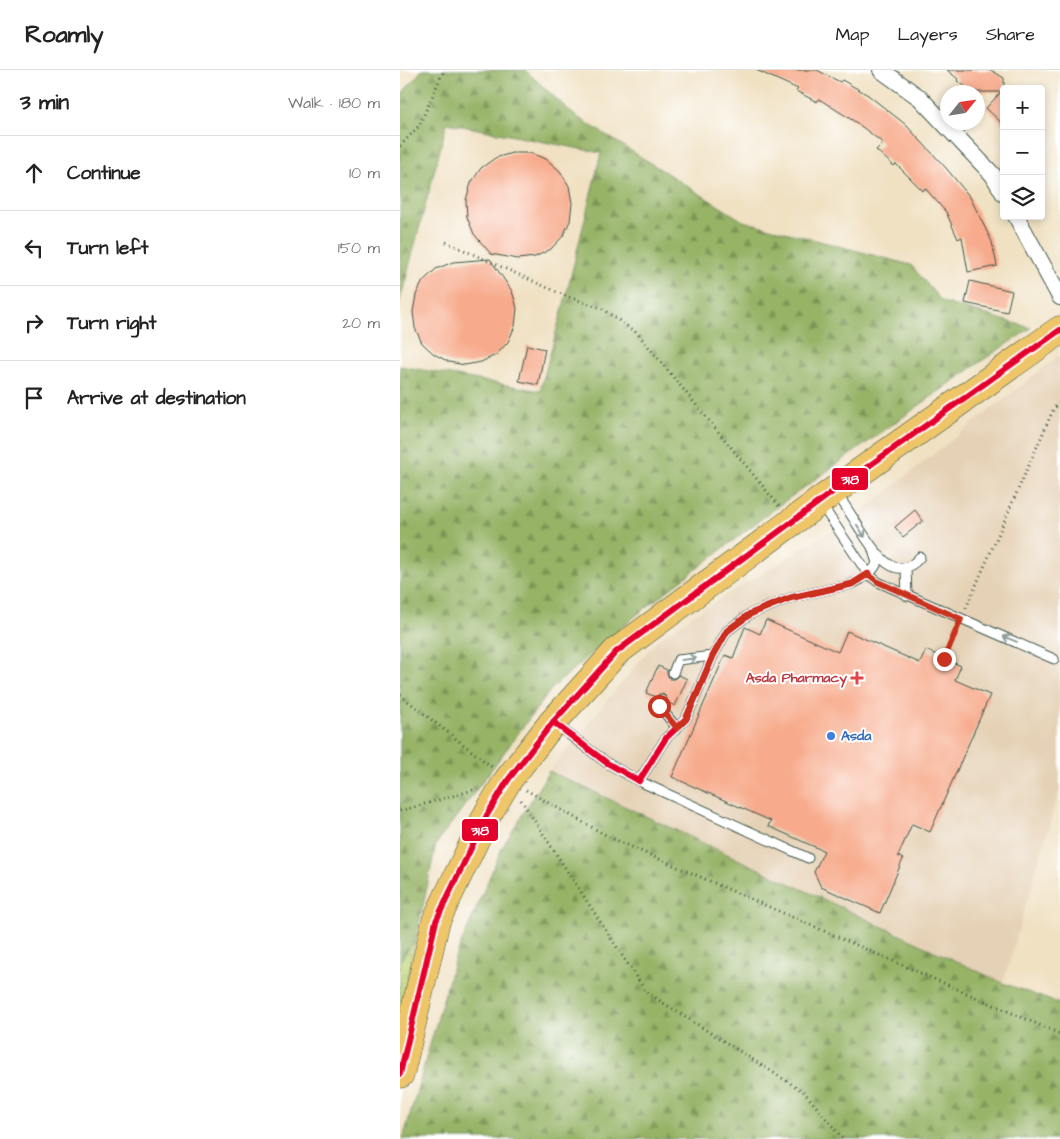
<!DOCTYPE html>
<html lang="en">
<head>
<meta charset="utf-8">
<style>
  :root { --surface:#fff; --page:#f6f6f6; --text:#222; --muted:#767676; --line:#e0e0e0 }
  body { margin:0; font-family:"Architects Daughter",sans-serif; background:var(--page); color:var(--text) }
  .controls { position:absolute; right:15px; top:15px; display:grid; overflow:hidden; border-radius:5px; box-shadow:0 2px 8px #0003 }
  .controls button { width:45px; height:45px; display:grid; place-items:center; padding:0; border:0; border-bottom:1px solid var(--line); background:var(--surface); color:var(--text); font:25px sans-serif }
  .compass { position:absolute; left:540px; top:15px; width:45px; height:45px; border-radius:50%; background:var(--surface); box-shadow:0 2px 8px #0003; rotate:60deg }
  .stop { position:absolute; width:15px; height:15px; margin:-11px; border:4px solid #c8321e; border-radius:50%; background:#fff }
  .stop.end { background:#c8321e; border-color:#fff; box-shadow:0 1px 5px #0008 }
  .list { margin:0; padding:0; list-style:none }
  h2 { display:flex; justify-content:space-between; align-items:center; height:65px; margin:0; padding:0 20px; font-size:21px }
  h2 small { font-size:16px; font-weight:400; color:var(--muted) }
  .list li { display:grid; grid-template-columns:32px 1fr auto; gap:15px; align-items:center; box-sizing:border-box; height:75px; padding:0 20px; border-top:1px solid var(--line) }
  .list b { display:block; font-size:19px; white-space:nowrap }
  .list em { font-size:16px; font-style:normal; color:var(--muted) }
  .icon { flex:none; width:28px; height:28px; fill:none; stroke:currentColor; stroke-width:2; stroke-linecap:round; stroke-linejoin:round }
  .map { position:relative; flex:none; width:660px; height:1069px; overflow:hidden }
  header { display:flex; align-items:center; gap:30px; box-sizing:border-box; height:70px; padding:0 25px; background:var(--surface); border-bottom:1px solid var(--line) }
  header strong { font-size:24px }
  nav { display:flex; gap:28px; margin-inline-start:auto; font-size:18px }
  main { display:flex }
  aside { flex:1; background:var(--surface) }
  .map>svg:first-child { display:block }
  .built { fill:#e5d1b5 }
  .forest { fill:url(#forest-firs); stroke:#5a784d }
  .park { fill:url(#park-crowns); stroke:#6e8754 }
  .building { fill:#f7ab8c }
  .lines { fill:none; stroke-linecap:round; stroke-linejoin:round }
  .service-casing { stroke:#3e5649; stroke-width:11 }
  .minor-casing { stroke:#3e5649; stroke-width:18 }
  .trunk-casing { stroke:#3e5649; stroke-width:29 }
  .path { stroke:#3e5649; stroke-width:3; stroke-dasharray:1 4; stroke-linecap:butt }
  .service { stroke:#fff; stroke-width:9 }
  .minor { stroke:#fff; stroke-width:16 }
  .trunk { stroke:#eec569; stroke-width:28 }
  .bus-1-casing { stroke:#fff; stroke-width:10 }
  .bus-1 { stroke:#e4002b; stroke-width:6 }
  .oneway { stroke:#8f9e9a }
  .route { stroke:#c8321e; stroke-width:6 }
  .health-dot { fill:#e0444e; stroke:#fff; stroke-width:2 }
  .shop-dot { fill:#3f7fe0; stroke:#fff; stroke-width:2 }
  .labels { text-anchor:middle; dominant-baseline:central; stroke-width:4; stroke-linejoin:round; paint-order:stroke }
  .health-label { font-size:14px; font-weight:bold; fill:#be3a42; stroke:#fff; text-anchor:end }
  .shop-label { font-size:14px; font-weight:bold; fill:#366cbe; stroke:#fff; text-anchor:start }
  .line-badge { stroke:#fff; stroke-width:2 }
  .badge-label { font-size:14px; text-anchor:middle; font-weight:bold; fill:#fff }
</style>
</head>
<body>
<header>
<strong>Roamly</strong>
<nav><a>Map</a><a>Layers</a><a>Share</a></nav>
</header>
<main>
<aside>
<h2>3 min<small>Walk · 180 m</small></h2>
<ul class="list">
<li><svg class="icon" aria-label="ahead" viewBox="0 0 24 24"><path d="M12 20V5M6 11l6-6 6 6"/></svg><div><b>Continue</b></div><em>10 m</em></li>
<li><svg class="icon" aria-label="left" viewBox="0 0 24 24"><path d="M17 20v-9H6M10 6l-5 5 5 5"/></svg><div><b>Turn left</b></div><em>150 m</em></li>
<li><svg class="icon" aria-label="right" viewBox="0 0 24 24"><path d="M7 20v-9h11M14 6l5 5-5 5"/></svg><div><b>Turn right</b></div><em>20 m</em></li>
<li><svg class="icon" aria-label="arrive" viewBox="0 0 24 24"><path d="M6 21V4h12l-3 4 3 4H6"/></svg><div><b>Arrive at destination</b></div></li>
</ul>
</aside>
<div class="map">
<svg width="660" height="1069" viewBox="0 0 660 1069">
  <defs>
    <pattern id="forest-firs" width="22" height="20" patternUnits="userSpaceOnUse" patternTransform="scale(1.25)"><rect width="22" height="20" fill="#96b366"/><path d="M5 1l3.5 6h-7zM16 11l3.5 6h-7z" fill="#7a9355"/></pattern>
    <pattern id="park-crowns" width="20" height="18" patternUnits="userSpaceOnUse" patternTransform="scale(1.25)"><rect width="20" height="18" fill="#bdd175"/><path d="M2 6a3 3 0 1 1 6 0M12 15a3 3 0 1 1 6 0" fill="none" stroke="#a2b466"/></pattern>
  </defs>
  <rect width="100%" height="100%" fill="#fff"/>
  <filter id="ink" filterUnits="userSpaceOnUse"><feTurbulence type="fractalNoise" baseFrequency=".02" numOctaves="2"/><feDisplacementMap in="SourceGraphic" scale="10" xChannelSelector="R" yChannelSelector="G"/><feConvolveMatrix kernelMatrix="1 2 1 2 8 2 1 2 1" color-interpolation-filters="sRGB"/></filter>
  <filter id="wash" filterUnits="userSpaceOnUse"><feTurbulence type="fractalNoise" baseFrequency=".0096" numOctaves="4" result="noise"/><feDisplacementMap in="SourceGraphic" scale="20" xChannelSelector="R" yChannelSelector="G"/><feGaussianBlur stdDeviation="1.12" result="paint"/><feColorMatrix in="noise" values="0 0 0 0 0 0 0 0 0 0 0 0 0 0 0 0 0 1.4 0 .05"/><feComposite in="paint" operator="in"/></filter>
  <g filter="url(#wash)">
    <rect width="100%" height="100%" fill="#f0e1c3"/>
    <!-- built -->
    <polygon class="built" points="660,285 660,719 603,913 149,701 256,571 292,546 454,447"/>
    <!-- forest -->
    <g class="forest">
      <polygon points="22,0 125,0 174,45 343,151 511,195 542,232 631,258 583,290 378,436 239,543 152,618 36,774 16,869 0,891 0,296 140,321 166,226 201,83 47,53 0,231 0,26"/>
      <polygon points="149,701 603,913 660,934 660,1069 3,1069 55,888 102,778"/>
    </g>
    <!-- park -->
    <polygon class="park" points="16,869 0,943 0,891"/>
    <g id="blocks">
      <!-- building -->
      <g class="building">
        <polygon points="356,0 417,0 440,12 442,10 468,25 505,54 546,98 570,127 592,172 597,196 568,202 562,167 558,169 546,142 525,118 523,121 496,94 494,96 476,80 483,73 457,53 419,29 417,32 396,21 398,19"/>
        <polygon points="547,0 591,0 604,8 604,55 586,38 601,22 574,22 557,11 558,9"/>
        <polygon points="112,83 130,83 146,89 160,101 169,116 172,133 170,151 163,166 151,179 135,187 118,189 91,184 74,164 67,147 66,130 71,113 81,98 95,88"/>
        <polygon points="90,189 112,221 117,238 115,256 108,272 96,285 81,292 65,295 49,292 34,284 22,273 15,258 13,242 16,225 23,211 36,199 53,192"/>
        <polygon points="570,211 612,221 607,242 565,233"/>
        <polygon points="127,275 145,279 138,315 119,311"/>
        <polygon points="515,440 523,451 503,467 495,457"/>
        <polygon points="366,550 438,582 447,561 520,593 526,580 561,596 555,610 590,625 530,762 512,754 498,786 503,789 480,843 421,817 414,802 424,781 368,756 371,751 272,707 325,585 333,588 345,557 360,564"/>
        <polygon points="258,596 267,600 267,604 270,609 274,609 279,605 287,609 275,636 267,632 267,628 263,624 259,624 256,627 246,623"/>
      </g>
    </g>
  </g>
  <g filter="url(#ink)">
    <use href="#blocks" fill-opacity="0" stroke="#3e5649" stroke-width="1"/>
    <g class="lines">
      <defs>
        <g id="service">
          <path d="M436 422C444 434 452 446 460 459 473 479 495 517 520 487"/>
          <polyline points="421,434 468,504 478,512 654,589"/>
          <polyline points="506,498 507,526"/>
          <polyline points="273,603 278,590 313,586"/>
          <polyline points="261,630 259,636 277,658"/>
          <polyline points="155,654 207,693 239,711 408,788"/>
          <path d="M239 711 266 668 286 649 313 586 327 561 350 544 390 528 452 514C462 509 472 504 477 493L472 477"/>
        </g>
        <g id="minor">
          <polyline points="481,0 520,28 593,105 604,124"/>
          <polyline points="616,146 660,227"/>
        </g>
        <polyline id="trunk" points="0,1004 36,851 87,745 108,710 153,652 216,582 435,420 660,260"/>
      </defs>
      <!-- service casing -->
      <use href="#service" class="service-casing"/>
      <!-- minor casing -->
      <use href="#minor" class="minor-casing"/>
      <!-- trunk casing -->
      <use href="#trunk" class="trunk-casing"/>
      <!-- path -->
      <g class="path">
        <polyline points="0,76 19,56 44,0"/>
        <polyline points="46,172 166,226 201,238 238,264 379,436"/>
        <polyline points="566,538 654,338 660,333"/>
        <polyline points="544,589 557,559"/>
        <polyline points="0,625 92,697"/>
        <polyline points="126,720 211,768 660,964"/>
        <polyline points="121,730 246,922 404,1022 443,1069"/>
        <polyline points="0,741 77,719"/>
      </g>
      <!-- service -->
      <use href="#service" class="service"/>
      <!-- minor -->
      <use href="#minor" class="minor"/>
      <!-- trunk -->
      <use href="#trunk" class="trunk"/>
      <defs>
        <g id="bus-1">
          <polyline points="153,652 207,693 239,711"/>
          <polyline points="239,711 266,668 286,649 313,586 327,561 350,544 390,528 452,514 468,504"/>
          <polyline points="0,1004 36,851 87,745 108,710 153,652 216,582 435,420 660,260"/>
        </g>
      </defs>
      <!-- bus-1 casing -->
      <use href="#bus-1" class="bus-1-casing"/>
      <!-- bus-1 -->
      <use href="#bus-1" class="bus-1"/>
    </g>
    <!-- one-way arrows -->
    <defs><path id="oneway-shaft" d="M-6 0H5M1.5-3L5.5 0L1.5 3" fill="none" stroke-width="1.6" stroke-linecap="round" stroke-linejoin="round" transform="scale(1.25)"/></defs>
    <g class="oneway">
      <use href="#oneway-shaft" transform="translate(461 461) rotate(57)"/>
      <use href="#oneway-shaft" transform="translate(610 569) rotate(-157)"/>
      <use href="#oneway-shaft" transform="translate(289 589) rotate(-7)"/>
    </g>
  </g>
  <g class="lines" filter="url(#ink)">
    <!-- route -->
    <polyline class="route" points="259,636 277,658 286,649 313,586 327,561 350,544 390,528 452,514 468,504 478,512 561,549 544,589"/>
  </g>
  <!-- markers -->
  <path class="health-dot" d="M454.5 600.5h5v5h5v5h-5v5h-5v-5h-5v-5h5z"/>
  <circle class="shop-dot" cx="431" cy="666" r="5"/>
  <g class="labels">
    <!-- health labels -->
    <g class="health-label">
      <text x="447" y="608">Asda Pharmacy</text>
    </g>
    <!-- shop labels -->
    <g class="shop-label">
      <text x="441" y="666">Asda</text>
    </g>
  </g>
  <g class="line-badge">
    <rect x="431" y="397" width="38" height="24" rx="5" fill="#e4002b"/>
    <rect x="61" y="748" width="38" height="24" rx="5" fill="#e4002b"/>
  </g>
  <g class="badge-label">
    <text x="450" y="414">318</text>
    <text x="80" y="765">318</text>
  </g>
</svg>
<div class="controls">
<button>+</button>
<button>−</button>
<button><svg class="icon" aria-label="layers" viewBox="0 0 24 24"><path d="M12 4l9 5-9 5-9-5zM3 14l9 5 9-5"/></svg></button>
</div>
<svg class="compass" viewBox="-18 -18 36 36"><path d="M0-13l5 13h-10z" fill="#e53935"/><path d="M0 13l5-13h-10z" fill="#767676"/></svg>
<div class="stop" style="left:259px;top:636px"></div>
<div class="stop end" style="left:544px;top:589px"></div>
</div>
</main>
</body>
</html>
